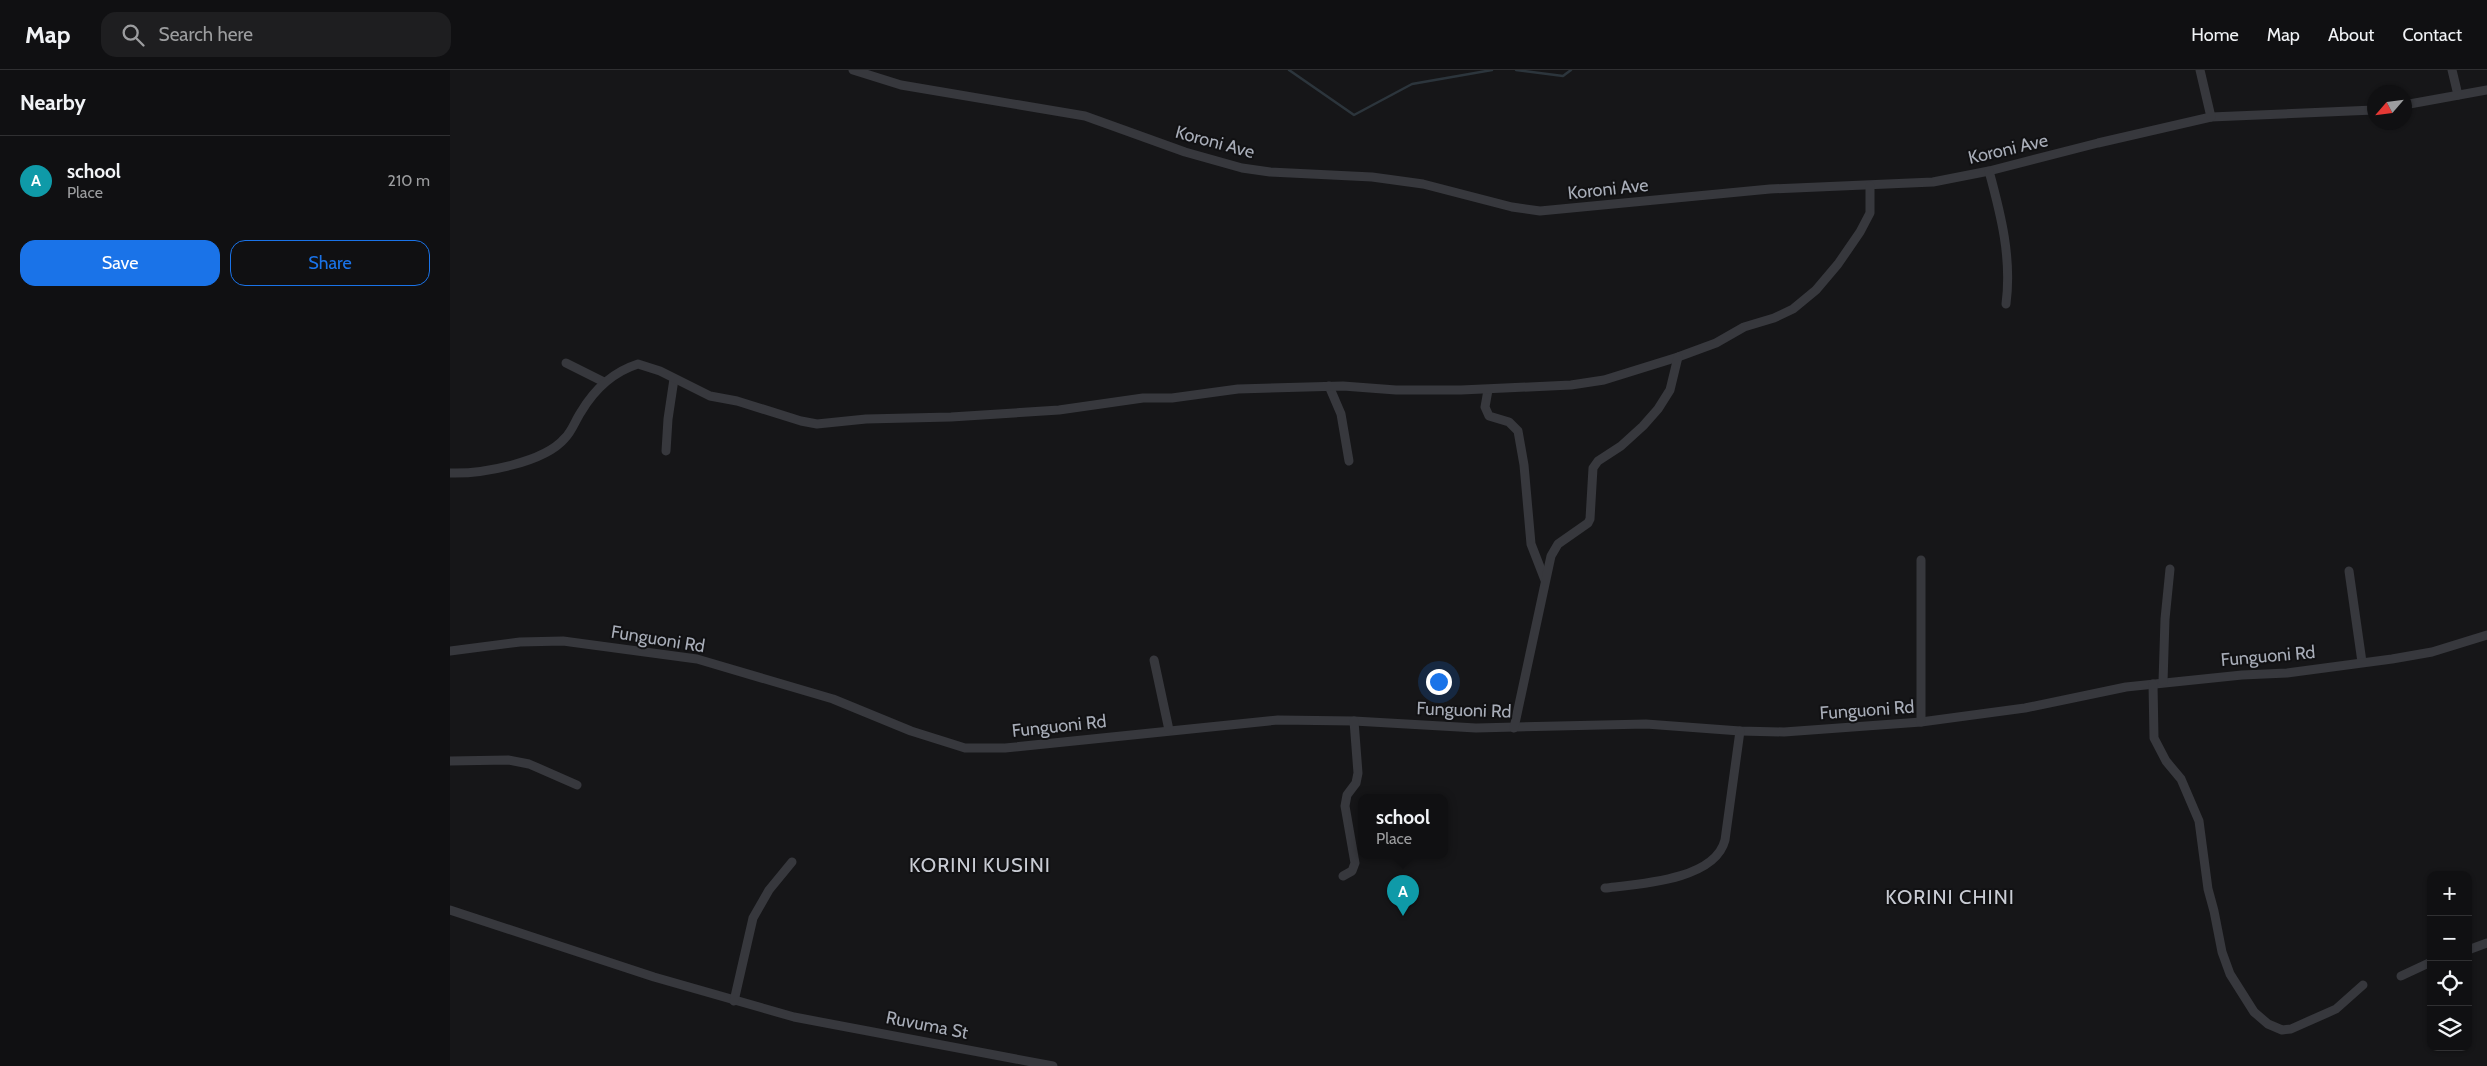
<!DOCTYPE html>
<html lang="en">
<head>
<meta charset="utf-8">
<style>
  :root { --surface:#101012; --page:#1e1e20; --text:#f1f3f6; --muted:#9c9d9f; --line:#303032; --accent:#1a73e8 }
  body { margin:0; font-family:Cabin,sans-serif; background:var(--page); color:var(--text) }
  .controls { position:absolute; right:15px; bottom:15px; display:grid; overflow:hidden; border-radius:10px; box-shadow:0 1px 4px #0004 }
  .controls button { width:45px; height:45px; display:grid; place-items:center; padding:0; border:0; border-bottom:1px solid var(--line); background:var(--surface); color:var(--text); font:25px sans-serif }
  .compass { position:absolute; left:1917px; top:15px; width:45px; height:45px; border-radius:50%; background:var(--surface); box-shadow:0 1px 4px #0004; rotate:242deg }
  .you { position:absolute; left:988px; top:611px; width:18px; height:18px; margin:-12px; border:4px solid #fff; border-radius:50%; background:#1a73e8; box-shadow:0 0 0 8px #1a73e833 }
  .badge { display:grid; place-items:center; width:32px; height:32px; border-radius:50%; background:var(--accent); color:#fff; font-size:16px; font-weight:700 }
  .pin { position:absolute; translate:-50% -41px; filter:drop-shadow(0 1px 2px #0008) }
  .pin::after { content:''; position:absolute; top:26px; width:18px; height:15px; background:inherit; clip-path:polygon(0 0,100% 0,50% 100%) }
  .popup { position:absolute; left:908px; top:724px; width:90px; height:65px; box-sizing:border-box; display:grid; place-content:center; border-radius:10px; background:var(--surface); filter:drop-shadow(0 1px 4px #0005); font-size:16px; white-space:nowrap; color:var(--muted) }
  .popup b { font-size:19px; color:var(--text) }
  .popup::after { content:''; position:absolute; left:50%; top:100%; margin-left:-10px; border:10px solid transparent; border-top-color:var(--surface) }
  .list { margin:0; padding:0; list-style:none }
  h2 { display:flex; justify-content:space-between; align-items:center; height:65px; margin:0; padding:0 20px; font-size:21px }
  h2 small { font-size:16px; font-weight:400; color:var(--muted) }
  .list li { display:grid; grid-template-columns:32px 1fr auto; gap:15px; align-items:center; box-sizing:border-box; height:90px; padding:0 20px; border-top:1px solid var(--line) }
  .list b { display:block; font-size:19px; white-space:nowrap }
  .list p { margin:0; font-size:16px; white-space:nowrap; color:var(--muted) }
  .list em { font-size:16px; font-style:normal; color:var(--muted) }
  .actions { display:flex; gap:10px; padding:15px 20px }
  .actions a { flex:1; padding:11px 0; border:1px solid var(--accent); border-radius:15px; text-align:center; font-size:18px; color:var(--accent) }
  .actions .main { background:var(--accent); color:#fff }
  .icon { flex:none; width:28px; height:28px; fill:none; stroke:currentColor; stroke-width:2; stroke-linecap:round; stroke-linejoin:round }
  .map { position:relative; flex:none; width:2037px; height:996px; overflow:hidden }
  header { display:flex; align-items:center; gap:30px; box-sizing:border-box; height:70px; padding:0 25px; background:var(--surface); border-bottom:1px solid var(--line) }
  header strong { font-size:24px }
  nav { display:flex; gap:28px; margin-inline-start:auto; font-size:18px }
  .search { width:350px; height:45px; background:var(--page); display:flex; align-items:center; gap:12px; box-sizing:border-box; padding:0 18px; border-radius:15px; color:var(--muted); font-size:19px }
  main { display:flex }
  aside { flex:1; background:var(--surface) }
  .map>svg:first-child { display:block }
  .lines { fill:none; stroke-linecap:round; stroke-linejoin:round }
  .stream { stroke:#2c353c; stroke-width:2.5 }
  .minor { stroke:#37383d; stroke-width:9 }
  .labels { text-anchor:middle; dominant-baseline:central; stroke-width:4; stroke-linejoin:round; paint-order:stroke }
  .street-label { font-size:18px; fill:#a8adb8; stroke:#111113 }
  .quarter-label { font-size:20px; letter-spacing:1px; fill:#c9ccd4; stroke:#111113 }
</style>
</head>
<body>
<header>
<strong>Map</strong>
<div class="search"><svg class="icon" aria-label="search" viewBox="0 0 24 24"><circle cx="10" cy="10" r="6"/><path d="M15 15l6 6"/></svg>Search here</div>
<nav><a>Home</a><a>Map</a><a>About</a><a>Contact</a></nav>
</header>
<main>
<aside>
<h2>Nearby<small></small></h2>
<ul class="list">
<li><span class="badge" style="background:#0f9aa8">A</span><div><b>school</b><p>Place</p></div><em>210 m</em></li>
</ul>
<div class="actions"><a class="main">Save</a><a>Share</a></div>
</aside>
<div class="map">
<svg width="2037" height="996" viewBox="0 0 2037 996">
  <rect width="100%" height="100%" fill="#161618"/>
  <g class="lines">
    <!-- stream -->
    <g class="stream">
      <polyline points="839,0 904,45 962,14 1042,0"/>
      <polyline points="1066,0 1113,6 1121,0"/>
    </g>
    <!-- minor -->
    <g class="minor">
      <polyline points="403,0 451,15 635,46 735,82 792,98 820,102 922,107 973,114 1062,137 1090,141 1320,119 1483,112 1539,101 1648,73 1761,47 1924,40"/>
      <polyline points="1750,0 1761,47"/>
      <polyline points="2002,0 2008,25"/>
      <polyline points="1954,35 2037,20"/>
      <path d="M1539 101C1551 145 1562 188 1556 234"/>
      <polyline points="116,293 154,312"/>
      <polyline points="879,316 891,344 899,391"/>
      <polyline points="1038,320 1035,337 1039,346 1059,352 1068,361 1074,395 1081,474 1095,510"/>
      <polyline points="216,381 218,349 224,309"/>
      <path d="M0 403C31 404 94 393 115 368 122 361 125 351 131 342 144 320 163 302 188 294L210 301 260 326 287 331 351 351 367 354 416 349 501 347 609 340 693 328H722L788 319 893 316 946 320H1011L1121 315 1154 310 1228 287 1266 273 1294 257 1324 248 1343 239 1366 220 1388 194 1410 162 1420 143V116"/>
      <polyline points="1899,501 1912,592"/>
      <polyline points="0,581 70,572 113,571 247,589 383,629 461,661 515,678 555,678 828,650 904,651 1026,658 1196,654 1290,661 1334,662 1471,652 1575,638 1676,617 1792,605 1837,603 1942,589 1982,582 2037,565"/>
      <polyline points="704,590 719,660"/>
      <polyline points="1713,612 1715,549 1720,499"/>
      <polyline points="1703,614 1704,668 1716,691 1731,709 1749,751 1758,819 1764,841 1772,882 1780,904 1804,942 1818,954 1832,960 1841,959 1886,939 1913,915"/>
      <polyline points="1471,652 1471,490"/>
      <polyline points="1064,658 1101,486 1108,474 1138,453 1140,449 1143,398 1148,391 1171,376 1193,356 1208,339 1220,320 1228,287"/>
      <polyline points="0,691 58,690 79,694 127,715"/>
      <polyline points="893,806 902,801 905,793 895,736 897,725 906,713 908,703 904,651"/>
      <path d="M1155 818C1190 814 1265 810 1275 770L1290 661"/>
      <polyline points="0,840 204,907 344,947 603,996"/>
      <polyline points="2018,880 2037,873"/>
      <polyline points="1951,906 1981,892"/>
      <polyline points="284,931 303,848 319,820 342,792"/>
    </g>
  </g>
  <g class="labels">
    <!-- street labels -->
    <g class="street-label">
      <text transform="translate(765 72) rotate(15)">Koroni Ave</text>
      <text transform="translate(1558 79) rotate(-13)">Koroni Ave</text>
      <text transform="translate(1158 119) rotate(-6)">Koroni Ave</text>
      <text transform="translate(208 569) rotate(9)">Funguoni Rd</text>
      <text transform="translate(1818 586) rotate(-5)">Funguoni Rd</text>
      <text transform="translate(1014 640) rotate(2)">Funguoni Rd</text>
      <text transform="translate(1417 640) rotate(-4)">Funguoni Rd</text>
      <text transform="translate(609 656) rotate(-6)">Funguoni Rd</text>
      <text transform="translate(477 955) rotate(11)">Ruvuma St</text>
    </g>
    <!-- quarter labels -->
    <g class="quarter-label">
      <text x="530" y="795">KORINI KUSINI</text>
      <text x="1500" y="827">KORINI CHINI</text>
    </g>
  </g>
</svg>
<div class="controls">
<button>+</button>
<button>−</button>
<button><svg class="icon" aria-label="locate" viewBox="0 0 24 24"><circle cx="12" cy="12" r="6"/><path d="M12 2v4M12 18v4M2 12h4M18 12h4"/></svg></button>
<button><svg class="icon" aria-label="layers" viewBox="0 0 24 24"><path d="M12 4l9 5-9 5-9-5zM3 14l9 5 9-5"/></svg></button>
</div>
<svg class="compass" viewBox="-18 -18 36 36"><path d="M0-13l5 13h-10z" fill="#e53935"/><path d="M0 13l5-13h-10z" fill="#9c9d9f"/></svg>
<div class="you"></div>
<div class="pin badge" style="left:953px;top:846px;background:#0f9aa8">A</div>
<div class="popup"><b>school</b>Place</div>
</div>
</main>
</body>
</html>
